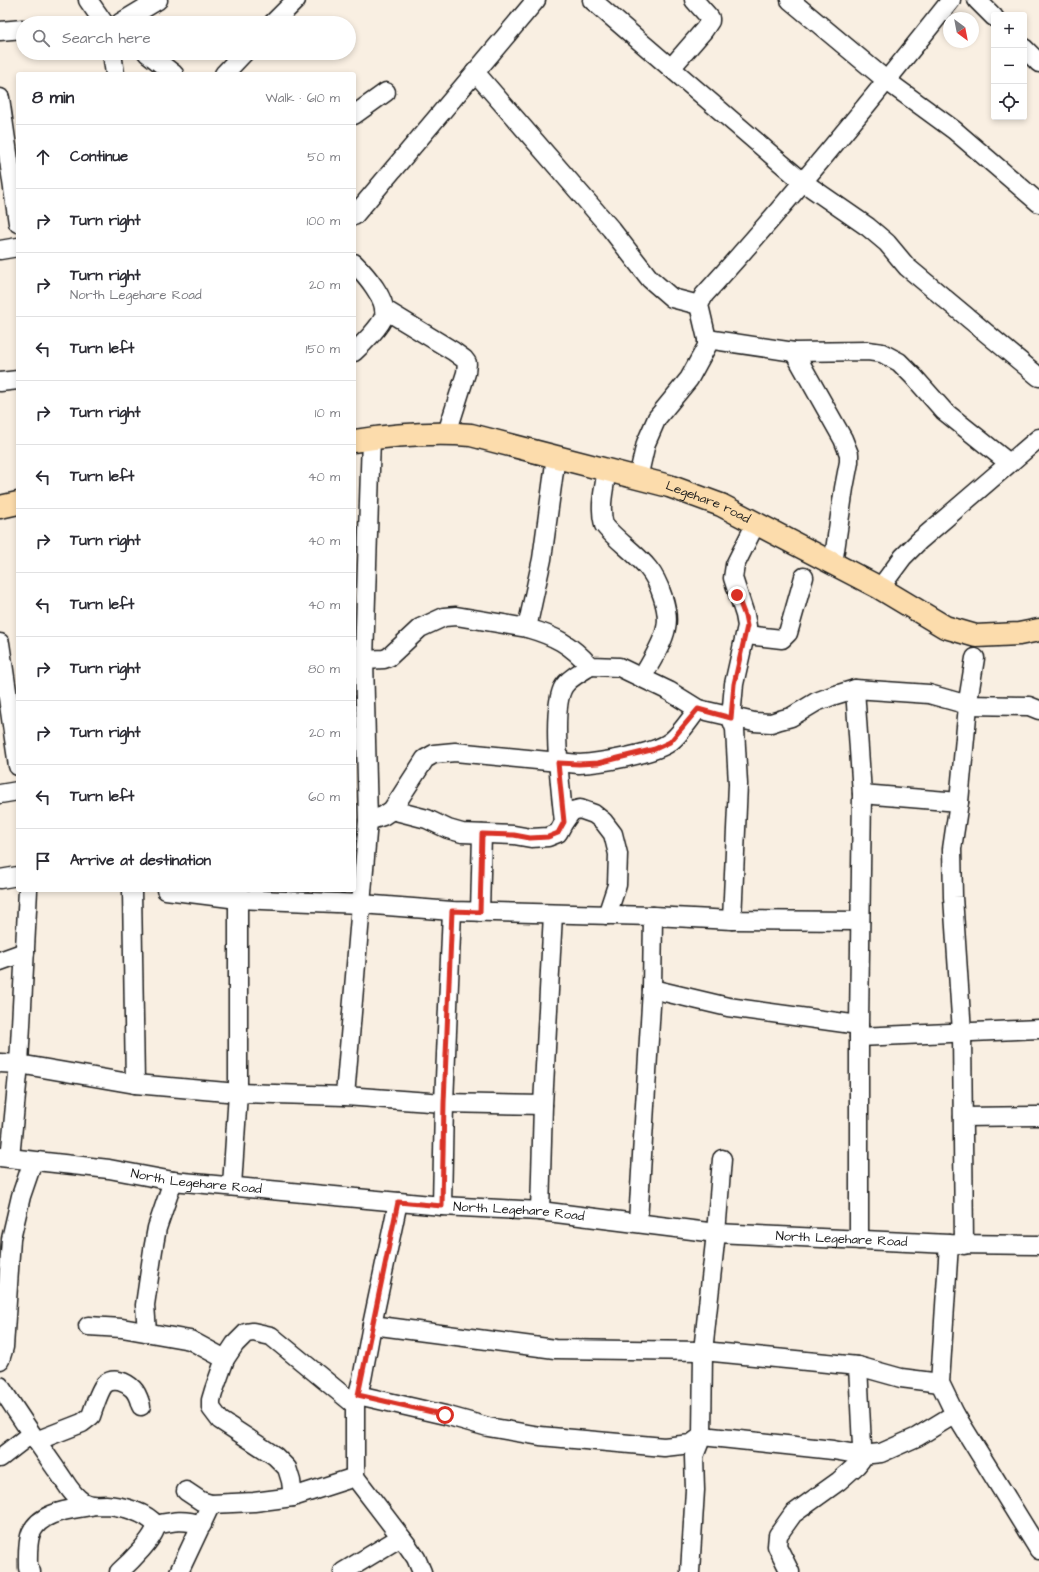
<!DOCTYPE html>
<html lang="en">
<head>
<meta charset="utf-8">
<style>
  :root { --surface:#fff; --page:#f7f7f7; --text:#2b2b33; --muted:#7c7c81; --line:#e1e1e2 }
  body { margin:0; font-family:"Architects Daughter",sans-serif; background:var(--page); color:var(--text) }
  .controls { position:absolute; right:12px; top:12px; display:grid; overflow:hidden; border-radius:4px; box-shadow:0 2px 6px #0003 }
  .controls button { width:36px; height:36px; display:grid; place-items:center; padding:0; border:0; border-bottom:1px solid var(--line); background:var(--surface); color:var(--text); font:20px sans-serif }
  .compass { position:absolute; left:943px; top:12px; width:36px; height:36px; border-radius:50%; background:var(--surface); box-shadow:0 2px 6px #0003; rotate:148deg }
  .stop { position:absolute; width:12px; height:12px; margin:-9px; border:3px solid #d93025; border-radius:50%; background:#fff }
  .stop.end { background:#d93025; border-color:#fff; box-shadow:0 1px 4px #0008 }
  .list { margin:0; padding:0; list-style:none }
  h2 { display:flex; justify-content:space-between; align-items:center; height:52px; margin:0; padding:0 16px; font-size:17px }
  h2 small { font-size:13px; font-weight:400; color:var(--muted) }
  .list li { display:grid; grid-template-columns:26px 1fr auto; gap:12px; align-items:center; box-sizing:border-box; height:64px; padding:0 16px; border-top:1px solid var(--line) }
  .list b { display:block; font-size:15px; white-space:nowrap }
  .list p { margin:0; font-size:13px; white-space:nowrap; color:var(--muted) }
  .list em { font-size:13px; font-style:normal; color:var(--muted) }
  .icon { flex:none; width:22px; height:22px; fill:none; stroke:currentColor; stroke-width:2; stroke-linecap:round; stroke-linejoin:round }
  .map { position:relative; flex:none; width:1039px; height:1572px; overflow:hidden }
  .search { position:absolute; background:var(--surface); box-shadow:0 2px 6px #0003; left:16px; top:16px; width:340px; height:44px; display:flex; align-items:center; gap:10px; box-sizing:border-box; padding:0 14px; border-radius:22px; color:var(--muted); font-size:15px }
  .panel { position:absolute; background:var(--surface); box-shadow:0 2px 6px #0003; left:16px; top:72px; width:340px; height:820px; border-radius:4px }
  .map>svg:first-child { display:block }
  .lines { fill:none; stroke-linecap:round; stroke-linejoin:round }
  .minor-casing { stroke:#1c1c1c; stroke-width:21 }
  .major-casing { stroke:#1c1c1c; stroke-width:25 }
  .minor { stroke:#fff; stroke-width:18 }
  .major { stroke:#fcdcac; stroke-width:22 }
  .route { stroke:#d93025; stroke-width:5 }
  .labels { text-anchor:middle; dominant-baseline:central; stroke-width:4; stroke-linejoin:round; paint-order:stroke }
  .street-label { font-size:13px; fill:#1c1c1c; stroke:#fff }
</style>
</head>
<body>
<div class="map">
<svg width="1039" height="1572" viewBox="0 0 1039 1572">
  <rect width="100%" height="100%" fill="#f9efe2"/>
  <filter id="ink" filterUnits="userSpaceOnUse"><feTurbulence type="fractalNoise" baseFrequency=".025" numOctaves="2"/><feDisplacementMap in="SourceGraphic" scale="8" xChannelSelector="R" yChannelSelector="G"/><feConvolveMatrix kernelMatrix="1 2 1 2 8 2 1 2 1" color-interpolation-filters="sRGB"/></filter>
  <g filter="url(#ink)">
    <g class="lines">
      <defs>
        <g id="minor">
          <polyline points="88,0 104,23"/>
          <polyline points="592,0 803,182 868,227 887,243 907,267 1039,377"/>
          <polyline points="790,0 887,81 954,130 1039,203"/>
          <polyline points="977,0 994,17"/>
          <polyline points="120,23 158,0"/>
          <polyline points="273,23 296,0"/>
          <polyline points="0,31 23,29"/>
          <polyline points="1024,48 1039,63"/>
          <polyline points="112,53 115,74"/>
          <polyline points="147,53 174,74"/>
          <polyline points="671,68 704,30 710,21 710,18 694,0"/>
          <polyline points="475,72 611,229 650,279 672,298 699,305"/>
          <polyline points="224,74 244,53"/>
          <polyline points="0,98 18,223"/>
          <polyline points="354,115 386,92"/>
          <polyline points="354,216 536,0"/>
          <polyline points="0,250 18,247"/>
          <path d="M354 263C365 274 388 300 384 316 381 326 362 345 354 352"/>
          <polyline points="384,309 453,351 464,359 467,363 466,373 447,433"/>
          <polyline points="707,339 794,352 868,351 882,353 899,362 913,376 944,411 1009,463"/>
          <polyline points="794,352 843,439 849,454 849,462 844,488 833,564"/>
          <polyline points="0,382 18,380"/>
          <path d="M607 470C604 489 599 507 604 525 617 541 635 552 648 568 659 581 670 611 666 628 663 644 650 663 642 678"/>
          <path d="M638 478 646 443 657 418 689 379 707 346V339L699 305 704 295C790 201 871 101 951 0"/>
          <polyline points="880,588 903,557 919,541 1039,438"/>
          <path d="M527 628C555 636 570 644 590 666L619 667 669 691 698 709 754 722 771 723 780 720 791 717 816 702 832 696 855 689 929 694 968 705 1029 706 1039 710"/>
          <polyline points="746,635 782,639 788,633 804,577"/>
          <polyline points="0,643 18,766"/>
          <polyline points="364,660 384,659 389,657 420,628 444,617 456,616 527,628 542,559 556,456"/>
          <polyline points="855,689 862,794 859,1025 859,1240"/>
          <polyline points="0,794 18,791"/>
          <polyline points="862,794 959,802"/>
          <polyline points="392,810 427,819 448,829 462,833 514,835 531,838 548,837 558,833 564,822 572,811 580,809 594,814 603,821 613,834 618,854 617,885 607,915"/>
          <path d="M368 821 383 816 392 810 425 759 434 754 455 752 579 764C600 763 654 754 670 742 680 735 690 719 698 709"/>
          <path d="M564 822C561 795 550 707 564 686 570 677 582 672 590 666"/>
          <polyline points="0,879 18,876"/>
          <polyline points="132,890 135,1084"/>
          <polyline points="166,890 238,899 361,904 452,911 653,916 732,920 860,921"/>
          <polyline points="480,912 482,834"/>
          <polyline points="732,920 738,784 735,729 731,718 734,684 747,626 745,615 733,578 735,565 756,523"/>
          <polyline points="0,961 25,952"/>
          <polyline points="652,989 728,1007 859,1025"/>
          <polyline points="859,1037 1039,1029"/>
          <polyline points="0,1063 19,1064 135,1084 238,1093 345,1096 444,1103 543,1105"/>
          <polyline points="345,1096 368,821 364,660 371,438"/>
          <polyline points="963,1117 1039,1116"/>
          <path id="s1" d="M0 1157 109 1169 173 1181 442 1206 540 1211 716 1233 949 1244 1039 1245"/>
          <polyline points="10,1158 19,1064 28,890"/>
          <polyline points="232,1186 238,1093 238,890"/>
          <polyline points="398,1202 372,1325 362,1379 355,1405 355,1477 407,1545 416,1558 422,1572"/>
          <polyline points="442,1206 444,1103 452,911"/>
          <polyline points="540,1211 543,1105 553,914"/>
          <polyline points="638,1222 652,989 653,916"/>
          <polyline points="949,1244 940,1383 955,1414 1039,1550"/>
          <polyline points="964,1245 962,1032 953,897 952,849 959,802 969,695 975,658"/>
          <polyline points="372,1325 555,1349 703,1351 858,1366 901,1378 940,1383"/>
          <polyline points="88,1326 122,1328 190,1340 225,1359"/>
          <polyline points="147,1332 145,1305 153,1250 157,1228 173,1181"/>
          <polyline points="0,1360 4,1347 11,1239 21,1196 33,1161"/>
          <path d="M0 1386C18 1414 37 1442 56 1469 64 1479 71 1495 83 1502 91 1507 97 1505 106 1505 122 1506 146 1512 156 1525"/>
          <polyline points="358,1395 445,1415 488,1427 540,1436 664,1447 691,1444 702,1436 833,1450 862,1455 881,1453 917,1437 955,1414"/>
          <path d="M36 1441 82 1423 91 1416C94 1408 99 1390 105 1384 114 1377 126 1382 133 1389 138 1394 139 1400 141 1406"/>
          <polyline points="0,1458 31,1434"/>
          <polyline points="186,1491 201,1501 211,1504 254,1502 293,1497 355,1477"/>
          <polyline points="293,1497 291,1481 287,1468 275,1456 220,1420 211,1408 211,1400 214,1390 225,1359 235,1344 246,1333 253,1332 271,1336 355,1405"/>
          <path d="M156 1525C174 1521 184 1519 202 1525"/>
          <path d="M31 1572 28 1568C28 1558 27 1543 31 1533 41 1511 70 1510 91 1506"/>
          <path d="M119 1572C128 1564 157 1536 156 1525"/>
          <polyline points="179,1572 211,1504"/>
          <polyline points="343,1572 401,1537"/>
          <polyline points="690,1572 695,1490 694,1456 702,1436 703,1351 716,1233 722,1159"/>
          <polyline points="790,1572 777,1546 778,1535 793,1514 839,1481 857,1465 861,1460 862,1446 858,1366"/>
        </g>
        <g id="major">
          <path id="s2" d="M354 441C393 435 432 432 471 435L669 486 721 505 880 588 945 627 976 636 1019 634 1039 630"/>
          <polyline points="0,507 18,503"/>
        </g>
      </defs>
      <!-- minor casing -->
      <use href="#minor" class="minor-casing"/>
      <!-- major casing -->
      <use href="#major" class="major-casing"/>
      <!-- minor -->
      <use href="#minor" class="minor"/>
      <!-- major -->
      <use href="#major" class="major"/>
    </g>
  </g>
  <g class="lines" filter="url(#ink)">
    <!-- route -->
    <polyline class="route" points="445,1415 358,1395 398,1202 442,1206 444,1103 452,911 480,912 482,834 514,835 530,838 548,837 558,833 564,822 558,763 579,764 598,763 655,749 670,742 698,709 731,718 734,684 747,626 745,616 737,595"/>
  </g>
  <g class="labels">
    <!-- street labels -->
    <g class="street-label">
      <text stroke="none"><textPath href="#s2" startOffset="364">Legehare road</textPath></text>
      <text stroke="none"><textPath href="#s1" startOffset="198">North Legehare Road</textPath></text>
      <text stroke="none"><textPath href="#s1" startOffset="522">North Legehare Road</textPath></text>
      <text stroke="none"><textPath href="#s1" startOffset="846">North Legehare Road</textPath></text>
    </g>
  </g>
</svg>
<div class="controls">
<button>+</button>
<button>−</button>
<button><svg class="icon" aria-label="locate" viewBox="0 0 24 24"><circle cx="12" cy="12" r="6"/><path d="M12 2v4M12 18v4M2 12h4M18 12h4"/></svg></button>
</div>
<svg class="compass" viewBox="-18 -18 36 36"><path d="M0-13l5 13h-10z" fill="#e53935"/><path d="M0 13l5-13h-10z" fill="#7c7c81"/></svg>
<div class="stop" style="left:445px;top:1415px"></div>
<div class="stop end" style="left:737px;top:595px"></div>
<div class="search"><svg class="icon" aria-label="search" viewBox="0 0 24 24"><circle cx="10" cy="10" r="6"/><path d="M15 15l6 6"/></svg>Search here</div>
<section class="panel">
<h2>8 min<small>Walk · 610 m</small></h2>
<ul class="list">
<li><svg class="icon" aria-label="ahead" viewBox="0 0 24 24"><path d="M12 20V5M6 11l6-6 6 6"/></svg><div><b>Continue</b></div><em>50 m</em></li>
<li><svg class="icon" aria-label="right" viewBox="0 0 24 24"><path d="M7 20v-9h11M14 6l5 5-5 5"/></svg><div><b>Turn right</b></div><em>100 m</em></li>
<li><svg class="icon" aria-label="right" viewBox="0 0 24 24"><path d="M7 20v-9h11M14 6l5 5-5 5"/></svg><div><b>Turn right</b><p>North Legehare Road</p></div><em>20 m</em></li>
<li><svg class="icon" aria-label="left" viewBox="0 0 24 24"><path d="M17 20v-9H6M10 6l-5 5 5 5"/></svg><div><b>Turn left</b></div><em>150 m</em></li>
<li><svg class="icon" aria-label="right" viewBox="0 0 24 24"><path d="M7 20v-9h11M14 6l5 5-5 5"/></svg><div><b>Turn right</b></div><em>10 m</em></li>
<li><svg class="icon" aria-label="left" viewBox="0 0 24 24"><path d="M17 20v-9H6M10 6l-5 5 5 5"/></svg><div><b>Turn left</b></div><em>40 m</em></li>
<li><svg class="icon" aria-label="right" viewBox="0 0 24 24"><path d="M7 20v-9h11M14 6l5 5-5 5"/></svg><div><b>Turn right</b></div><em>40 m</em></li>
<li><svg class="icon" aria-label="left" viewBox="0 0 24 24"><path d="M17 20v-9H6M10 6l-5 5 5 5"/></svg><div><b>Turn left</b></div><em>40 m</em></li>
<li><svg class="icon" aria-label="right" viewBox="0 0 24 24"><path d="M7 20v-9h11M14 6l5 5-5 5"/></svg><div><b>Turn right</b></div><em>80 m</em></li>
<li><svg class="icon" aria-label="right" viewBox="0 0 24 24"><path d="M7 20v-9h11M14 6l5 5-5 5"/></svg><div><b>Turn right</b></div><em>20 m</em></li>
<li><svg class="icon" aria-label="left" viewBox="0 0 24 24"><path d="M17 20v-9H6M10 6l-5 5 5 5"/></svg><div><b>Turn left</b></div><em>60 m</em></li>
<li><svg class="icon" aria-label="arrive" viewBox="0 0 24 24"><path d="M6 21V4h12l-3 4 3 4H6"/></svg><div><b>Arrive at destination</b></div></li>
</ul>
</section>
</div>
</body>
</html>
